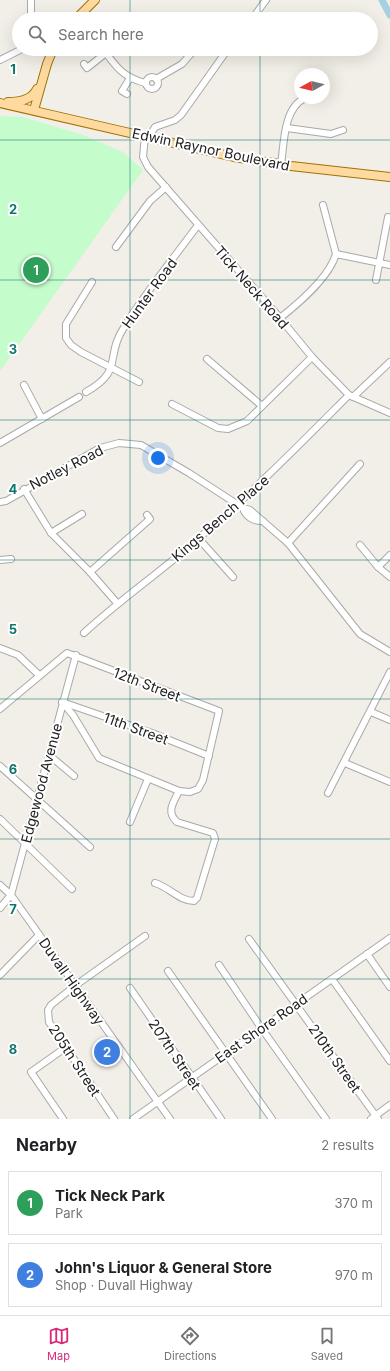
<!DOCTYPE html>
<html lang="en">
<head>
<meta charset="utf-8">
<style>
  :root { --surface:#fff; --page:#f2f2f2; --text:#202124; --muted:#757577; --line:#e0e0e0; --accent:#db2777 }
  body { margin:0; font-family:Inter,sans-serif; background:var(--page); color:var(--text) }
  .compass { position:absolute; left:294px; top:68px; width:36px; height:36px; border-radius:50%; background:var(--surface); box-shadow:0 4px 16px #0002; rotate:262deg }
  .you { position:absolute; left:158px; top:458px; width:14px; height:14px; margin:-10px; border:3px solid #fff; border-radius:50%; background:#1a73e8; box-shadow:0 0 0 6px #1a73e833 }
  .badge { display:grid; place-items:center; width:26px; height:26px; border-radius:50%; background:var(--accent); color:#fff; font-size:13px; font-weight:700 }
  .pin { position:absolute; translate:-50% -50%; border:2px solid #fff; box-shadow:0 1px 4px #0006 }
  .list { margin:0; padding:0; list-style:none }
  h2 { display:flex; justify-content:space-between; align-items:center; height:52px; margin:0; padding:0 16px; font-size:17px }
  h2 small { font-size:13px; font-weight:400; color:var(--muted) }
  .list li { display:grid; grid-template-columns:26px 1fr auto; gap:12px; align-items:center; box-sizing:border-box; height:64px; margin:0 8px 8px; padding:0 8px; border:1px solid var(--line); border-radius:0px }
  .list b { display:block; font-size:15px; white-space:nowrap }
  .list p { margin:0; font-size:13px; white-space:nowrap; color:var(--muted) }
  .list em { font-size:13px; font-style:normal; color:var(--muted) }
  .icon { flex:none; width:22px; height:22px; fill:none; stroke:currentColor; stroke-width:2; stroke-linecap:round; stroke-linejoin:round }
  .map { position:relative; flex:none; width:390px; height:1119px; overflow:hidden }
  .search { position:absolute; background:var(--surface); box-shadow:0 4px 16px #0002; left:12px; right:12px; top:12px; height:44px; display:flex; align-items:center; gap:10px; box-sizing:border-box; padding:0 14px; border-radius:22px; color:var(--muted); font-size:15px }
  .sheet { height:196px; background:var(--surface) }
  nav { display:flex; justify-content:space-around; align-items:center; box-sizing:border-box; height:56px; border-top:1px solid var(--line); background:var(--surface); font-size:11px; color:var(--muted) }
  nav a { display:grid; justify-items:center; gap:2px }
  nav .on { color:var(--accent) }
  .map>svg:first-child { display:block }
  .park { fill:#c5fccc }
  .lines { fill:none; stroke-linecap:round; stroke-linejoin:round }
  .river { stroke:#a7d1e1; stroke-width:7 }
  .minor-casing { stroke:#a9a9a9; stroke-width:8 }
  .major-casing { stroke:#9f7200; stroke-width:10 }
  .minor { stroke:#fff; stroke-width:6 }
  .major { stroke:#ffdaa0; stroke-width:8 }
  .grid { fill:none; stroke:#0f766e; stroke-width:1; stroke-opacity:0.55 }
  .labels { text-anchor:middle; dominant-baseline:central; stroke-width:4; stroke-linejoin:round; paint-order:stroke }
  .street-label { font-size:14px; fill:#222; stroke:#fff }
  .grid-label { font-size:13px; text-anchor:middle; font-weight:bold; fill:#0f766e; stroke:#fff; stroke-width:4; stroke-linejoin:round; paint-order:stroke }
</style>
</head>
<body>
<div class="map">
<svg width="390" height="1119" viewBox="0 0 390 1119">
  <rect width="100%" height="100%" fill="#f2efe8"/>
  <!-- park -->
  <polygon class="park" points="0,116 23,117 83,135 123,152 143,170 0,371"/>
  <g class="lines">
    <!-- river -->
    <polyline class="river" points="382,0 390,15"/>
    <defs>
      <g id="minor">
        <polyline points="31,19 31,0"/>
        <polyline points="252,19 266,0"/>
        <polyline points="42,49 51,54"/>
        <path d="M103 49C116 67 123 77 145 83"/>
        <polyline points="0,60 22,49"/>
        <polyline points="84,64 87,68 111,49"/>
        <circle cx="152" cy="83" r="6"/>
        <polyline points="156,79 182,64 195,49"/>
        <polyline points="127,94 122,91 130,78"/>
        <polyline points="287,128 331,134 343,130"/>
        <polyline points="145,136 143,157 148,167 280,318 312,357 349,395 390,413"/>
        <polyline points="149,137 155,127 175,120 181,115 228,49"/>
        <path d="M281 165C284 145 283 108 305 98"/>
        <polyline points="116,247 150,201 166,187"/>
        <polyline points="336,254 390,265"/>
        <polyline points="376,280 388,217"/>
        <polyline points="92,282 66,324 66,338 71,345 81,352 139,382"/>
        <path d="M280 318C299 303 329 278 336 254L323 205"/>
        <polyline points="207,359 262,406"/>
        <polyline points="24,385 42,419"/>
        <path d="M86 392C124 371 105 357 123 329 145 293 173 259 198 225"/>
        <polyline points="353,397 390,362"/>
        <polyline points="172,404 218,428 228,429 247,421 312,357"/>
        <polyline points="0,443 79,397"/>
        <polyline points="24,489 51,533 90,572 117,603"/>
        <polyline points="0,502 6,501 100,448 119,443 141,445 189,473 243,508 250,510 288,543 360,634 390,652"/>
        <path d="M243 508C245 516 254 522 263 521"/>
        <polyline points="51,533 82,514"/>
        <polyline points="199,539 233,577"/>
        <polyline points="288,543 360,464"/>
        <polyline points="360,545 378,567 390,577"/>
        <polyline points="0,560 11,559"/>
        <polyline points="378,567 390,555"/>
        <polyline points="90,572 150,519 147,515"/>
        <path d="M84 633C121 599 162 571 199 538 252 493 300 444 349 395"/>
        <polyline points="0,648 18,655 39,675"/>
        <polyline points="62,702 152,733 209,756"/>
        <polyline points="0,709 67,653 219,711 203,780 198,789 190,792 179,791 99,758 73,715 62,702"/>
        <polyline points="371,712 390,720"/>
        <polyline points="49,755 74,776"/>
        <polyline points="345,763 390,782"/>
        <polyline points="0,766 90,847"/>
        <polyline points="328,793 390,672"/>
        <polyline points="0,819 72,889"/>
        <polyline points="130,822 148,779"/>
        <path d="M155 883C169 887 179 901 194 901L197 898 215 839 213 833 177 822C166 812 173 803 179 791"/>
        <polyline points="0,885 11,895 170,1119"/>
        <polyline points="0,908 11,895 76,655"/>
        <polyline points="249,939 378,1119"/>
        <polyline points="367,954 390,987"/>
        <polyline points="219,965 262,1029 326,1119"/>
        <polyline points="168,971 272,1119"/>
        <polyline points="0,975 39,935"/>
        <polyline points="332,979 390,1061"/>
        <polyline points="130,988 221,1119"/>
        <polyline points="63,1119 31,1072 65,1048"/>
        <polyline points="114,1119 49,1022 48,1010 51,1005 76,985 145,936"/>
        <polyline points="133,1119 390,938"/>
        <polyline points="371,1119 390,1105"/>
      </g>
      <g id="major">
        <polyline points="76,19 95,0"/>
        <path d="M8 102C20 102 32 100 37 89"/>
        <polyline points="0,103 234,157 291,166 390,177"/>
        <polyline points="34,110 47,64 53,49"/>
      </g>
    </defs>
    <!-- minor casing -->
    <use href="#minor" class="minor-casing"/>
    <!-- major casing -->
    <use href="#major" class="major-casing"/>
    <!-- minor -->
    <use href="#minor" class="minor"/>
    <!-- major -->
    <use href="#major" class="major"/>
  </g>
  <!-- grid -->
  <path class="grid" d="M130 0V19M260 0V19M130 49V1119M260 49V1119M0 140H390M0 280H390M0 420H390M0 560H390M0 699H390M0 839H390M0 979H390"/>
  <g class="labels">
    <!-- street labels -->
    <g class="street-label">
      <text transform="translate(211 149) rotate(12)">Edwin Raynor Boulevard</text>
      <text transform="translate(252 287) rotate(49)">Tick Neck Road</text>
      <text transform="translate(149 293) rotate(-54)">Hunter Road</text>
      <text transform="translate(66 467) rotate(-27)">Notley Road</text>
      <text transform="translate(220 518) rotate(-41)">Kings Bench Place</text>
      <text transform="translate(147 684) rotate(21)">12th Street</text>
      <text transform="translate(136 728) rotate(20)">11th Street</text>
      <text transform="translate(41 783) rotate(-75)">Edgewood Avenue</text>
      <text transform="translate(72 981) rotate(55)">Duvall Highway</text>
      <text transform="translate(261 1028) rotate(-35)">East Shore Road</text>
      <text transform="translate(175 1054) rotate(56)">207th Street</text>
      <text transform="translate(335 1058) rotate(55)">210th Street</text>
      <text transform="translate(75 1060) rotate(57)">205th Street</text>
    </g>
  </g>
  <g class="grid-label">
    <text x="13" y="74">1</text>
    <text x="13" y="214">2</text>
    <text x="13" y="354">3</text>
    <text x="13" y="494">4</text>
    <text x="13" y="634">5</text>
    <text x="13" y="774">6</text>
    <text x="13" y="914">7</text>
    <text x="13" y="1054">8</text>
  </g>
</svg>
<svg class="compass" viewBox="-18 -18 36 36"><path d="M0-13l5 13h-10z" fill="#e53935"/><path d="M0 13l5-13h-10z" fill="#757577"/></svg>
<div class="you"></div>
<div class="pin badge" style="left:36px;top:270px;background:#2e9e5b">1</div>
<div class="pin badge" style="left:107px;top:1052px;background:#3f7fe0">2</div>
<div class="search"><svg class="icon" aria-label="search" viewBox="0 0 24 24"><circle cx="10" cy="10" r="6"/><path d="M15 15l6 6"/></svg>Search here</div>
</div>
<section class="sheet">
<h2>Nearby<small>2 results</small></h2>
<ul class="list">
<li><span class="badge" style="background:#2e9e5b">1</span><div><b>Tick Neck Park</b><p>Park</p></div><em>370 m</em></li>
<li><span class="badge" style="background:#3f7fe0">2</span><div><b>John's Liquor &amp; General Store</b><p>Shop · Duvall Highway</p></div><em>970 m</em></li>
</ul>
</section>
<nav>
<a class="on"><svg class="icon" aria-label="map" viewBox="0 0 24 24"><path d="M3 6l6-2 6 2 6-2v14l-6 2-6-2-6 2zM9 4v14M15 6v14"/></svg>Map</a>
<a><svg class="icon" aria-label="directions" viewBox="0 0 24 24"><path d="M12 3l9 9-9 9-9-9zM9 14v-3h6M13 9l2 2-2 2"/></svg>Directions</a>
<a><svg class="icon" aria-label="saved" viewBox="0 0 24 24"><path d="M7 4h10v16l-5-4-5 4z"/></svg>Saved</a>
</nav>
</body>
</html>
